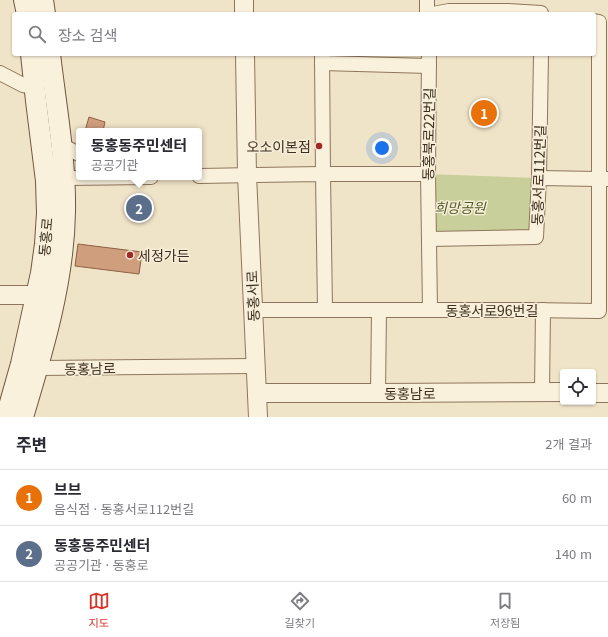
<!DOCTYPE html>
<html lang="ko">
<head>
<meta charset="utf-8">
<style>
  :root { --surface:#fff; --page:#f2f2f3; --text:#2b2b33; --muted:#7c7c81; --line:#e1e1e2; --accent:#d93025 }
  body { margin:0; font-family:Georgia,"Noto Sans KR",serif; background:var(--page); color:var(--text) }
  .controls { position:absolute; right:12px; bottom:12px; display:grid; overflow:hidden; border-radius:4px; box-shadow:0 1px 3px #0004 }
  .controls button { width:36px; height:36px; display:grid; place-items:center; padding:0; border:0; border-bottom:1px solid var(--line); background:var(--surface); color:var(--text); font:20px sans-serif }
  .you { position:absolute; left:382px; top:148px; width:14px; height:14px; margin:-10px; border:3px solid #fff; border-radius:50%; background:#1a73e8; box-shadow:0 0 0 6px #1a73e833 }
  .badge { display:grid; place-items:center; width:26px; height:26px; border-radius:50%; background:var(--accent); color:#fff; font-size:13px; font-weight:700 }
  .pin { position:absolute; translate:-50% -50%; border:2px solid #fff; box-shadow:0 1px 4px #0006 }
  .popup { position:absolute; left:76px; top:128px; width:126px; height:52px; box-sizing:border-box; display:grid; place-content:center; border-radius:4px; background:var(--surface); filter:drop-shadow(0 1px 3px #0005); font-size:13px; white-space:nowrap; color:var(--muted) }
  .popup b { font-size:15px; color:var(--text) }
  .popup::after { content:''; position:absolute; left:50%; top:100%; margin-left:-8px; border:8px solid transparent; border-top-color:var(--surface) }
  .list { margin:0; padding:0; list-style:none }
  h2 { display:flex; justify-content:space-between; align-items:center; height:52px; margin:0; padding:0 16px; font-size:17px }
  h2 small { font-size:13px; font-weight:400; color:var(--muted) }
  .list li { display:grid; grid-template-columns:26px 1fr auto; gap:12px; align-items:center; box-sizing:border-box; height:56px; padding:0 16px; border-top:1px solid var(--line) }
  .list b { display:block; font-size:15px; white-space:nowrap }
  .list p { margin:0; font-size:13px; white-space:nowrap; color:var(--muted) }
  .list em { font-size:13px; font-style:normal; color:var(--muted) }
  .icon { flex:none; width:22px; height:22px; fill:none; stroke:currentColor; stroke-width:2; stroke-linecap:round; stroke-linejoin:round }
  .map { position:relative; flex:none; width:608px; height:417px; overflow:hidden }
  .search { position:absolute; background:var(--surface); box-shadow:0 1px 3px #0004; left:12px; right:12px; top:12px; height:44px; display:flex; align-items:center; gap:10px; box-sizing:border-box; padding:0 14px; border-radius:4px; color:var(--muted); font-size:15px }
  .sheet { height:164px; background:var(--surface) }
  nav { display:flex; justify-content:space-around; align-items:center; box-sizing:border-box; height:56px; border-top:1px solid var(--line); background:var(--surface); font-size:11px; color:var(--muted) }
  nav a { display:grid; justify-items:center; gap:2px }
  nav .on { color:var(--accent) }
  .map>svg:first-child { display:block }
  .green { fill:#c9cf9b }
  .building { fill:#cf9f7d; stroke:#8d5f41 }
  .lines { fill:none; stroke-linecap:round; stroke-linejoin:round }
  .minor-casing { stroke:#8d765c; stroke-width:16 }
  .tertiary-casing { stroke:#8d765c; stroke-width:20 }
  .secondary-casing { stroke:#6f573f; stroke-width:22 }
  .minor { stroke:#faf1dc; stroke-width:14 }
  .tertiary { stroke:#faf1dc; stroke-width:18 }
  .secondary { stroke:#faf1dc; stroke-width:20 }
  .poi-dot { fill:#9e2a2b; stroke:#f7eed8; stroke-width:1.5 }
  .labels { text-anchor:middle; dominant-baseline:central; stroke-width:3; stroke-linejoin:round; paint-order:stroke }
  .street-label { font-size:14px; fill:#3d2e20; stroke:#f7eed8 }
  .poi-label { font-size:14px; fill:#3d2e20; stroke:#f7eed8; text-anchor:end }
  .park-label { font-size:14px; font-style:italic; fill:#4d5a26; stroke:#f7eed8 }
</style>
</head>
<body>
<div class="map">
<svg width="608" height="417" viewBox="0 0 608 417">
  <rect width="100%" height="100%" fill="#f0e4c8"/>
  <!-- green -->
  <polygon class="green" points="428,174 539,178 536,237 429,239"/>
  <!-- building -->
  <g class="building">
    <polygon points="89,117 105,122 103,131 85,131"/>
    <polygon points="78,244 142,252 139,274 75,266"/>
  </g>
  <g class="lines">
    <defs>
      <g id="minor">
        <polyline points="427,14 427,0"/>
        <polyline points="433,14 449,11 508,11 541,13"/>
        <polyline points="322,54 323,174 428,174"/>
        <polyline points="429,54 428,174 430,310"/>
        <polyline points="322,63 429,66"/>
        <polyline points="0,73 23,85 35,87"/>
        <polyline points="61,144 67,148 79,154"/>
        <polyline points="199,176 323,174 325,310"/>
        <polyline points="64,178 151,177"/>
        <polyline points="539,178 599,179 599,22 594,21"/>
        <polyline points="429,239 536,237 539,178 541,54"/>
        <polyline points="253,310 528,310 599,311 599,179 608,179"/>
        <polyline points="29,366 38,368 255,366"/>
        <polyline points="542,392 543,310"/>
        <polyline points="378,393 379,310"/>
      </g>
      <g id="tertiary">
        <polyline points="244,0 244,14"/>
        <polyline points="245,54 247,175 258,417"/>
        <polyline points="0,295 26,295 49,297"/>
        <polyline points="257,393 378,393 563,392"/>
        <polyline points="593,393 608,393"/>
      </g>
      <g id="secondary">
        <polyline points="24,0 27,14"/>
        <polyline points="43,0 45,14"/>
        <polyline points="6,417 21,364 41,273 45,244 47,213 46,181 36,101 31,54"/>
        <path d="M23 417C43 351 64 281 65 212 66 159 56 106 50 54"/>
      </g>
    </defs>
    <!-- minor casing -->
    <use href="#minor" class="minor-casing"/>
    <!-- tertiary casing -->
    <use href="#tertiary" class="tertiary-casing"/>
    <!-- secondary casing -->
    <use href="#secondary" class="secondary-casing"/>
    <!-- minor -->
    <use href="#minor" class="minor"/>
    <!-- tertiary -->
    <use href="#tertiary" class="tertiary"/>
    <!-- secondary -->
    <use href="#secondary" class="secondary"/>
  </g>
  <!-- markers -->
  <g class="poi-dot">
    <circle cx="319" cy="146" r="4"/>
    <circle cx="130" cy="255" r="4"/>
  </g>
  <g class="labels">
    <!-- street labels -->
    <g class="street-label">
      <text transform="translate(428 134) rotate(-89)">동홍북로22번길</text>
      <text transform="translate(538 175) rotate(-88)">동홍서로112번길</text>
      <text transform="translate(45 237) rotate(-85)">동홍로</text>
      <text transform="translate(252 296) rotate(-92)">동홍서로</text>
      <text x="492" y="310">동홍서로96번길</text>
      <text transform="translate(90 368) rotate(-1)">동홍남로</text>
      <text x="410" y="393">동홍남로</text>
    </g>
    <!-- poi labels -->
    <g class="poi-label">
      <text x="311" y="146">오소이본점</text>
      <text x="138" y="255" text-anchor="start">세정가든</text>
    </g>
    <!-- park labels -->
    <g class="park-label">
      <text x="460" y="207">희망공원</text>
    </g>
  </g>
</svg>
<div class="controls">
<button><svg class="icon" aria-label="locate" viewBox="0 0 24 24"><circle cx="12" cy="12" r="6"/><path d="M12 2v4M12 18v4M2 12h4M18 12h4"/></svg></button>
</div>
<div class="you"></div>
<div class="pin badge" style="left:484px;top:113px;background:#e8710a">1</div>
<div class="pin badge" style="left:139px;top:208px;background:#5c6f8a">2</div>
<div class="popup"><b>동홍동주민센터</b>공공기관</div>
<div class="search"><svg class="icon" aria-label="search" viewBox="0 0 24 24"><circle cx="10" cy="10" r="6"/><path d="M15 15l6 6"/></svg>장소 검색</div>
</div>
<section class="sheet">
<h2>주변<small>2개 결과</small></h2>
<ul class="list">
<li><span class="badge" style="background:#e8710a">1</span><div><b>브브</b><p>음식점 · 동홍서로112번길</p></div><em>60 m</em></li>
<li><span class="badge" style="background:#5c6f8a">2</span><div><b>동홍동주민센터</b><p>공공기관 · 동홍로</p></div><em>140 m</em></li>
</ul>
</section>
<nav>
<a class="on"><svg class="icon" aria-label="map" viewBox="0 0 24 24"><path d="M3 6l6-2 6 2 6-2v14l-6 2-6-2-6 2zM9 4v14M15 6v14"/></svg>지도</a>
<a><svg class="icon" aria-label="directions" viewBox="0 0 24 24"><path d="M12 3l9 9-9 9-9-9zM9 14v-3h6M13 9l2 2-2 2"/></svg>길찾기</a>
<a><svg class="icon" aria-label="saved" viewBox="0 0 24 24"><path d="M7 4h10v16l-5-4-5 4z"/></svg>저장됨</a>
</nav>
</body>
</html>
